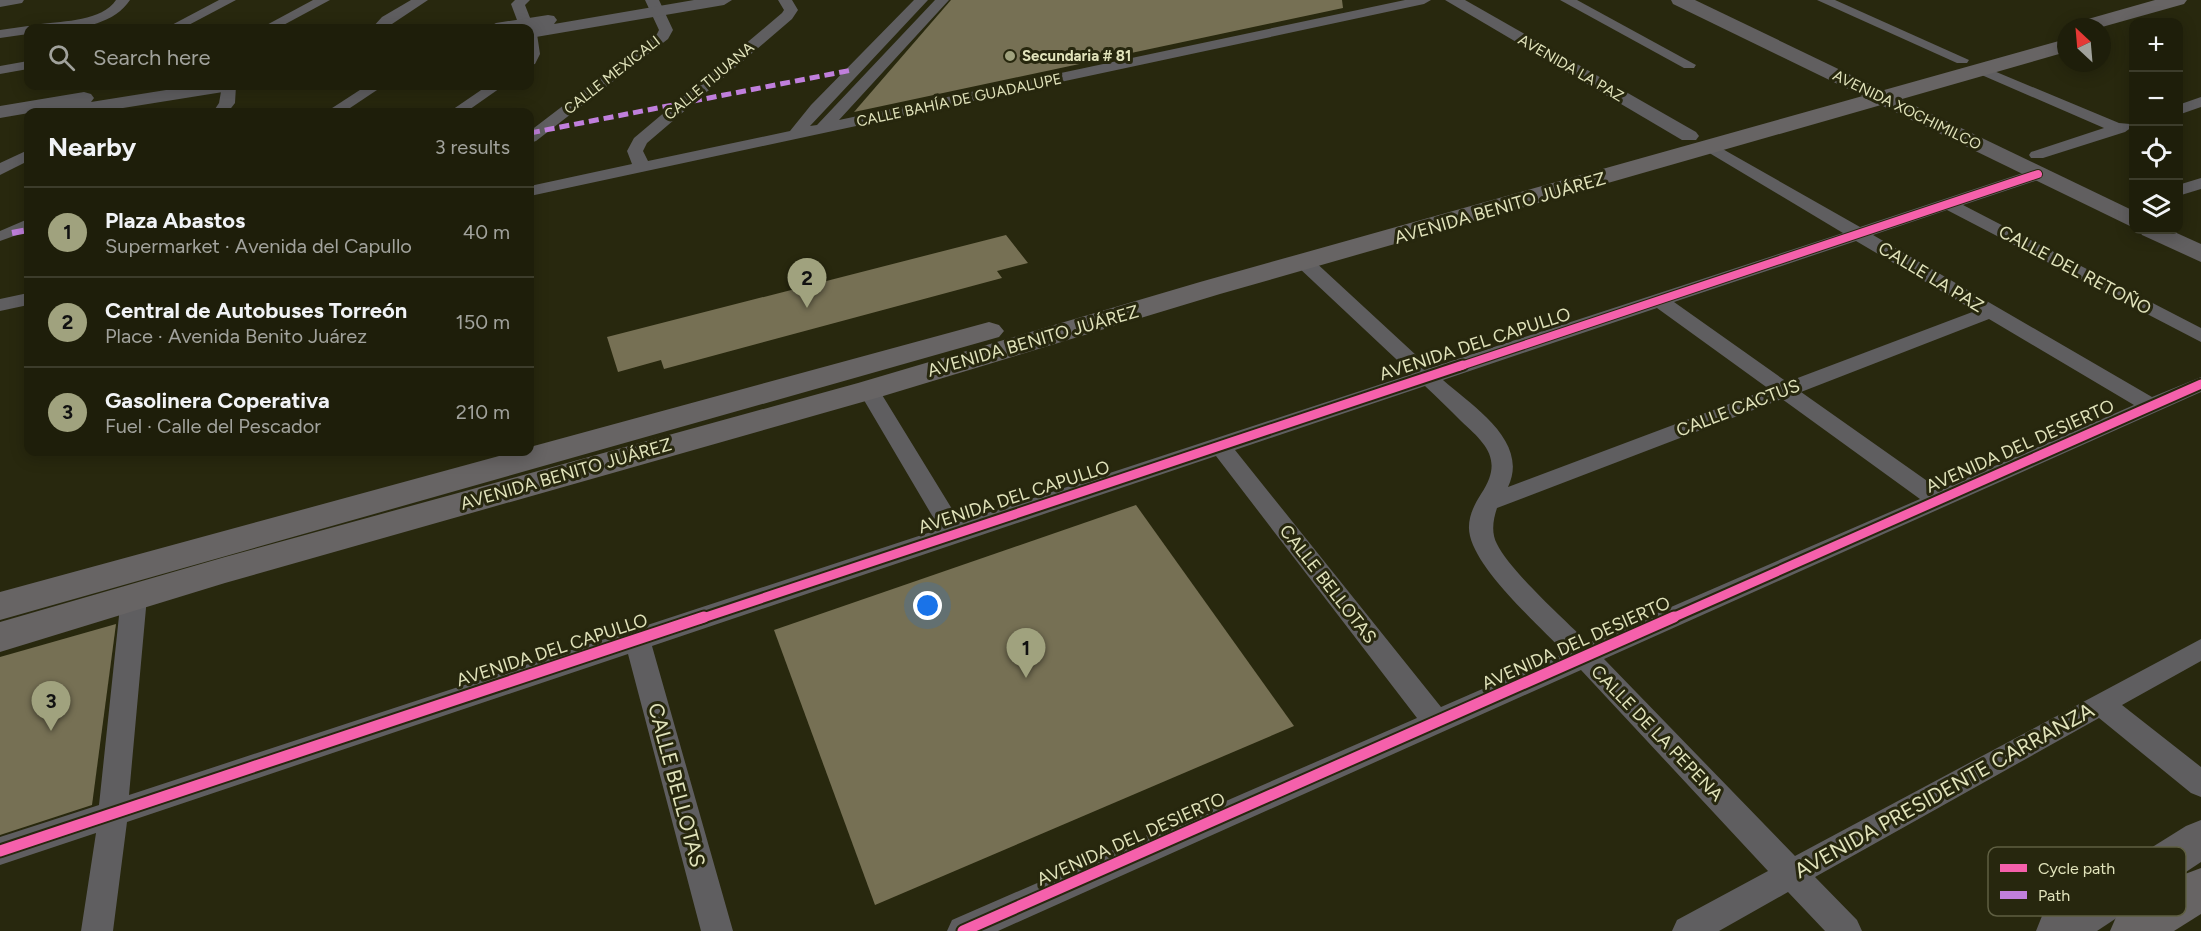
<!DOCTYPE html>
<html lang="en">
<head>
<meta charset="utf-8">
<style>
  :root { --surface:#1e1e0a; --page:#2b2b18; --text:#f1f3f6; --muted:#a1a29c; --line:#3c3c2b; --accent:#a0a27e }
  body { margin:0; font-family:Figtree,sans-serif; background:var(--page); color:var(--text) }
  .controls { position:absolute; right:18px; top:18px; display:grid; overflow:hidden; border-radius:12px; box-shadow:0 3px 15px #0003 }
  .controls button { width:54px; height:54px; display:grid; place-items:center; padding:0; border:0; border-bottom:2px solid var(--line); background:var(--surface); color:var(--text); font:30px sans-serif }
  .compass { position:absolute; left:2057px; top:18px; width:54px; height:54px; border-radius:50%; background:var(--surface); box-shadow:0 3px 15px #0003; rotate:334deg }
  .you { position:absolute; left:928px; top:606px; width:21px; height:21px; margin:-15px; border:4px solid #fff; border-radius:50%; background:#1a73e8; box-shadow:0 0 0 9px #1a73e833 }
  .badge { display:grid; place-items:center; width:39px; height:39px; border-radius:50%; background:var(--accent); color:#111; font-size:20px; font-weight:700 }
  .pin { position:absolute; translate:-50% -50px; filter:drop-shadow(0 2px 3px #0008) }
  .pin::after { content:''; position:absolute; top:32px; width:21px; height:18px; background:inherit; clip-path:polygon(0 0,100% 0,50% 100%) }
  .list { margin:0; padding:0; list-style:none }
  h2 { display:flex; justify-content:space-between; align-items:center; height:78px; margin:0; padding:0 24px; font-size:26px }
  h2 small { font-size:20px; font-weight:400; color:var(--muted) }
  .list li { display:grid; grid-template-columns:39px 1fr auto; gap:18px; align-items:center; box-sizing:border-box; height:90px; padding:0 24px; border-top:2px solid var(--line) }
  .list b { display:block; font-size:22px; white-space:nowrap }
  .list p { margin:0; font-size:20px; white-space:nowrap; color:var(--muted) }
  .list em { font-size:20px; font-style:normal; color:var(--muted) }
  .icon { flex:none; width:33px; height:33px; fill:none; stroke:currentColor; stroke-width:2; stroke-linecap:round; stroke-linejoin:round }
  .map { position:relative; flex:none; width:2201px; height:931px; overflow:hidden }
  .search { position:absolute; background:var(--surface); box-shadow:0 3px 15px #0003; left:24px; top:24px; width:510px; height:66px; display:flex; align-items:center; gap:15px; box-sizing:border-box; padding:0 21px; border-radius:12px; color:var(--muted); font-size:22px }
  .panel { position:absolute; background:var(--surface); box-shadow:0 3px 15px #0003; left:24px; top:108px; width:510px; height:348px; border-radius:12px }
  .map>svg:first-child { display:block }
  .building { fill:#767054 }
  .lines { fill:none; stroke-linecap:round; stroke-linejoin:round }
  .minor { fill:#5f5e60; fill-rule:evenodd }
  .tertiary { fill:#5f5e60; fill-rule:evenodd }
  .secondary { fill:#615f60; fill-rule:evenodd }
  .primary { fill:#676464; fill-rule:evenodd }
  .quiet-far1 { stroke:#c07fdc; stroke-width:5; stroke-dasharray:10 5; stroke-linecap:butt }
  .quiet { stroke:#c07fdc; stroke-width:6; stroke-dasharray:12 6; stroke-linecap:butt }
  .cycleway-far2-casing { stroke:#27270e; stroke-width:10 }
  .cycleway-far1-casing { stroke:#27270e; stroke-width:13 }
  .cycleway-casing { stroke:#27270e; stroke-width:15 }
  .cycleway-far2 { stroke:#f560ab; stroke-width:8 }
  .cycleway-far1 { stroke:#f560ab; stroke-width:9 }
  .cycleway { stroke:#f560ab; stroke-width:11 }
  .poi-dot { fill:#a0a27e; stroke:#27270e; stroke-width:2 }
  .labels { text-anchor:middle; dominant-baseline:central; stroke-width:6; stroke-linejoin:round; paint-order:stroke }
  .far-poi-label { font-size:15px; font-weight:bold; fill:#e1e3bb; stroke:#27270e; text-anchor:start }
  .far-street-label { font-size:15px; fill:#e1e3bb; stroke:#27270e }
  .street-label { font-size:18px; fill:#e1e3bb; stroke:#27270e }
  .near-street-label { font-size:21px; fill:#e1e3bb; stroke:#27270e }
  .key { fill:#27270e; stroke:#5f5f42; stroke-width:1.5 }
  .key-label { font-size:16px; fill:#e1e3bb }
</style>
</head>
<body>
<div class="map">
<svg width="2201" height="931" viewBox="0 0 2201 931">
  <rect width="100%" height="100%" fill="#28280e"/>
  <!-- building -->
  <g class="building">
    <polygon points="951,0 1342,0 1343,8 854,112"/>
    <polygon points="1006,235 1028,263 997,271 1002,278 664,369 661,360 618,372 607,337"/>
    <polygon points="1136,505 1294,726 875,905 774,630"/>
    <polygon points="116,624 92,805 0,835 0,657"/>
  </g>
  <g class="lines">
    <!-- minor -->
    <g class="minor">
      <polygon points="0,0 24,0 22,3 0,7"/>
      <path d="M116 0H130C111 29 65 31 34 28L41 24C64 21 102 21 116 0Z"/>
      <polygon points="219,0 236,0 183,28 166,28"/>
      <polygon points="313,0 330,0 278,28 261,28"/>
      <polygon points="411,0 428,0 386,28 372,28 382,17"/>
      <polygon points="515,0 530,0 525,5 534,28 532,30 537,34 540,54 535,64 530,65 530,28 520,28 511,4"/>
      <polygon points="645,0 659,0 673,30 668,39 536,141 530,143 530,131 657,34 659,30"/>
      <polygon points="778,0 792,0 798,10 792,19 647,143 643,151 648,161 790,131 811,105 914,0 928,0 810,126 817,125 935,0 949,0 839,120 1405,0 1431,0 1424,4 530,196 530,186 632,164 627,151 634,138 782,13 784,10"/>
      <polygon points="1560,0 1577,0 1696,65 1694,68 1684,68"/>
      <polygon points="1817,0 1835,0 1969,60 1967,63 1957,63"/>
      <polygon points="28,26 34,28 28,28 28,34 0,38 0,30"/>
      <polygon points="28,61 28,69 0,74 0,66"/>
      <polygon points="1982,66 2119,123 2130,124 2132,127 2125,132 2043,158 2031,158 2029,155 2031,152 2104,128 1977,73 1975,70"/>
      <polygon points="222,86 236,86 235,103 228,112 213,112 219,103"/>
      <polygon points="366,86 383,86 344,112 326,112"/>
      <polygon points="487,86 503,86 466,112 449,112"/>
      <polygon points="2201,97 2201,107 2178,115 2178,105"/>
      <path d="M1712 143 1860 227 2032 170H2044L2046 174 2044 178 1963 205 2201 328V342L1947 210 1873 235 2152 397 2201 377V392L1604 659 1795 856 2201 639V661L2122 705 2201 767V797L2191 793 2099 718 1815 877 1857 920 1862 931H1825L1788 892 1719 931H1672L1677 920 1768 871 1581 670 998 931H947L952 920 1417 718 1216 456 652 646 733 931H701L628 654 127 822 113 931H81L96 833 0 865V837L99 805 121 597 125 590 134 587 143 590 147 597 129 795 940 529 858 390 862 385H876L960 522 1412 374 1298 267 1296 263 1298 259H1312L1430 368 1843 233 1706 151 1704 148 1706 145ZM1856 241 1975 311 1787 382 1674 302ZM1657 308 1769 389 1508 487C1530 441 1472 406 1443 380ZM1989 319 2134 405 1940 490 1801 392ZM1425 386C1437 397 1449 409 1461 421 1486 444 1504 460 1481 494 1474 505 1466 520 1470 536 1479 573 1539 625 1565 653L1441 707 1235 450ZM1782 399 1920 499 1588 643C1565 620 1510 571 1497 544 1491 533 1493 520 1497 508Z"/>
      <polygon points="28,150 28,161 0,175 0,163"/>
      <polygon points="2201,178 2201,189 2178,196 2178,185"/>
      <polygon points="28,219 28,231 0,241 0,231"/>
      <polygon points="28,293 28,305 0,311 0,299"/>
    </g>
    <!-- tertiary -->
    <g class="tertiary">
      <polygon points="694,0 732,0 724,5 530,38 530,28 487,28 496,23 548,15 554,16 557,20 554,24"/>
      <polygon points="1445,0 1465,0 1696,132 1699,136 1696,140 1682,140"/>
      <polygon points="191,86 232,86 223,92 98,112 56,112 58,108 0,118 0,106 84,92 91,94 94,98 91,102"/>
    </g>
    <!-- secondary -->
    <g class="secondary">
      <polygon points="1671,0 1695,0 2134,211 2134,228 1673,4"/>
      <polygon points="2139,230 2170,230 2201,244 2201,262 2142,235"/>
      <polygon points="2201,820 2201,862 2097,931 2036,931 2042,916 2186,826"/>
    </g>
    <!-- primary -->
    <g class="primary">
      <polygon points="2155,0 2187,0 2184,4 2102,27 2071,27 2074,23"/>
      <polygon points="2066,39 2066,52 1220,294 880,397 225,583 0,652 0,622 225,557 858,383 1200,282"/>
      <polygon points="989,322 999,325 1004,331 999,337 0,620 0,592 514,452 530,452 530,447"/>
      <polygon points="2201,868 2201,914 2174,931 2110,931 2117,915 2185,874"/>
    </g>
    <!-- quiet-far1 -->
    <polyline class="quiet-far1" points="530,133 852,70"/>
    <!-- quiet -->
    <polyline class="quiet" points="12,233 28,230"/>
    <defs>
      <polyline id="cycleway-far2" points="1458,367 2038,174"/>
      <g id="cycleway-far1">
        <polyline points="700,619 1463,365"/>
        <polyline points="1670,619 2201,384"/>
      </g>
      <g id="cycleway">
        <polyline points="0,851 704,617"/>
        <polyline points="963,931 1674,617"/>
      </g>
    </defs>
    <!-- cycleway-far2 casing -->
    <use href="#cycleway-far2" class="cycleway-far2-casing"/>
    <!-- cycleway-far1 casing -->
    <use href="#cycleway-far1" class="cycleway-far1-casing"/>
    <!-- cycleway casing -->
    <use href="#cycleway" class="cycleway-casing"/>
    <!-- cycleway-far2 -->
    <use href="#cycleway-far2" class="cycleway-far2"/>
    <!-- cycleway-far1 -->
    <use href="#cycleway-far1" class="cycleway-far1"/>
    <!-- cycleway -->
    <use href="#cycleway" class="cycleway"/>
  </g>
  <!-- markers -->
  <circle class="poi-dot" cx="1010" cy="56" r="6"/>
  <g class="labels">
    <!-- far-poi labels -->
    <g class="far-poi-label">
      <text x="1022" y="56">Secundaria # 81</text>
    </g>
    <!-- far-street labels -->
    <g class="far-street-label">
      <text transform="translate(1571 68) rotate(30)">AVENIDA LA PAZ</text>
      <text transform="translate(612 75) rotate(-38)">CALLE MEXICALI</text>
      <text transform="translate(709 81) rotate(-40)">CALLE TIJUANA</text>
      <text transform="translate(959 100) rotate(-12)">CALLE BAHÍA DE GUADALUPE</text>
      <text transform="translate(1907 110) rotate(26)">AVENIDA XOCHIMILCO</text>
    </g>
    <!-- street labels -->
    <g class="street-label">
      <text transform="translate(1500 208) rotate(-16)">AVENIDA BENITO JUÁREZ</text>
      <text transform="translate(2075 270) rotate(28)">CALLE DEL RETOÑO</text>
      <text transform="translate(1931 277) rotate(31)">CALLE LA PAZ</text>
      <text transform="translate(1033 341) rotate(-16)">AVENIDA BENITO JUÁREZ</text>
      <text transform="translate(1475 344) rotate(-18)">AVENIDA DEL CAPULLO</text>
      <text transform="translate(1738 408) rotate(-21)">CALLE CACTUS</text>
      <text transform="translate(2020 446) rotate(-24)">AVENIDA DEL DESIERTO</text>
      <text transform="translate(566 474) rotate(-16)">AVENIDA BENITO JUÁREZ</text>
      <text transform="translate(1014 497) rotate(-18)">AVENIDA DEL CAPULLO</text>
      <text transform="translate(1328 584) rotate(52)">CALLE BELLOTAS</text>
      <text transform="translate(1576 643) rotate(-24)">AVENIDA DEL DESIERTO</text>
      <text transform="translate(552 650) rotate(-18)">AVENIDA DEL CAPULLO</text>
      <text transform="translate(1657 733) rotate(46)">CALLE DE LA PEPENA</text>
      <text transform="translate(1131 839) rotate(-24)">AVENIDA DEL DESIERTO</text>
    </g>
    <!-- near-street labels -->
    <g class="near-street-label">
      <text transform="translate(677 785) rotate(75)">CALLE BELLOTAS</text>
      <text transform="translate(1944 790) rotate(-29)">AVENIDA PRESIDENTE CARRANZA</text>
    </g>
  </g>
  <!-- legend -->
  <rect x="1988" y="847" width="198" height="69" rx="9" class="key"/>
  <rect x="2000" y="864" width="27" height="8" fill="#f560ab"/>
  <rect x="2000" y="891" width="27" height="8" fill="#c07fdc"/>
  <g class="key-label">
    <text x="2038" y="874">Cycle path</text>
    <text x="2038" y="901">Path</text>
  </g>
</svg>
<div class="controls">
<button>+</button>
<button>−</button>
<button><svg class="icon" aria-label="locate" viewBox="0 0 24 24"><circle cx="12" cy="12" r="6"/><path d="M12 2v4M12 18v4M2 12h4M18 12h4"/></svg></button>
<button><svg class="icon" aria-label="layers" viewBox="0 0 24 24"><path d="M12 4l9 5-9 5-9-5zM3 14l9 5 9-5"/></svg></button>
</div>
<svg class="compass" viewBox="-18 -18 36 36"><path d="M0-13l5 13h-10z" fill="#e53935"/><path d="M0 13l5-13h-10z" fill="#a1a29c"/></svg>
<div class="you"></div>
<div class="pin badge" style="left:1026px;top:678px">1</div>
<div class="pin badge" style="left:807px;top:308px">2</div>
<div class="pin badge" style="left:51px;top:731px">3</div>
<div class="search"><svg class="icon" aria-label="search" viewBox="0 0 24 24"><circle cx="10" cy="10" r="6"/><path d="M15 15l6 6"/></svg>Search here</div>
<section class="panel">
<h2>Nearby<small>3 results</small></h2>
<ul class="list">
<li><span class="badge">1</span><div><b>Plaza Abastos</b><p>Supermarket · Avenida del Capullo</p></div><em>40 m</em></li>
<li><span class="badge">2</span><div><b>Central de Autobuses Torreón</b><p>Place · Avenida Benito Juárez</p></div><em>150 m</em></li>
<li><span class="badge">3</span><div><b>Gasolinera Coperativa</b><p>Fuel · Calle del Pescador</p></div><em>210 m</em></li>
</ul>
</section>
</div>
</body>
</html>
